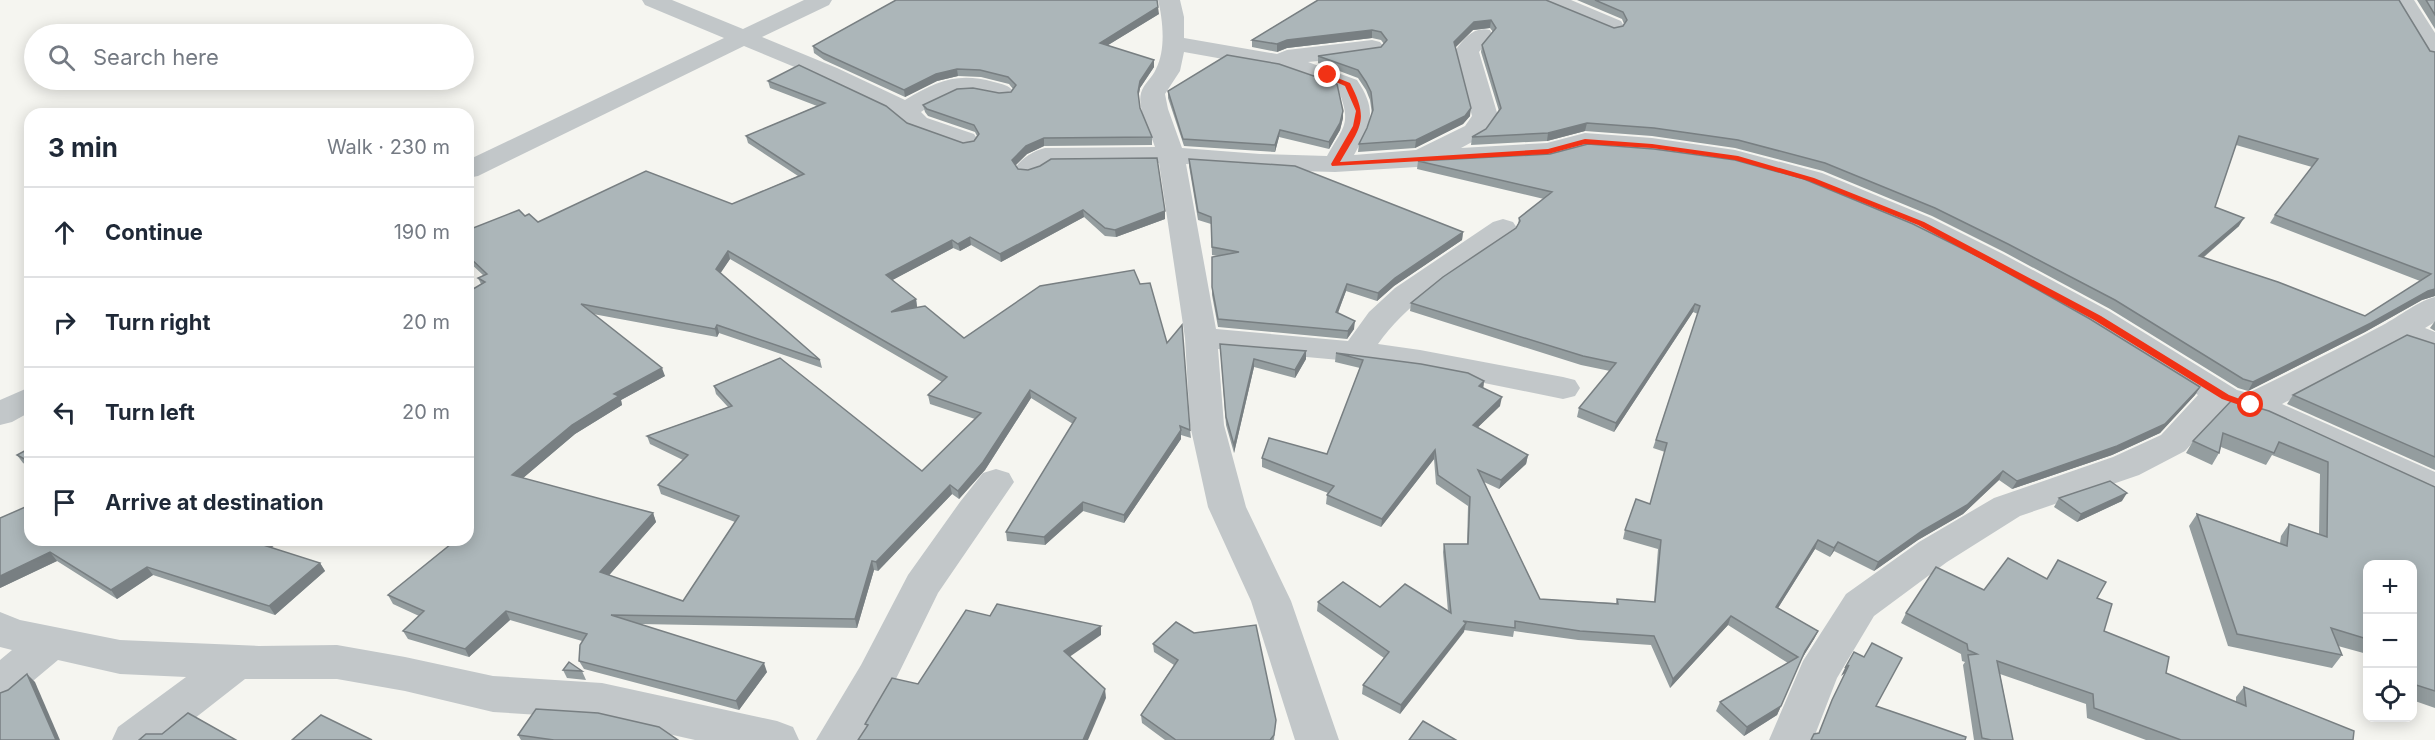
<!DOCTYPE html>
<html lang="en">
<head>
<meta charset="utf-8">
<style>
  :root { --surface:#fff; --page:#f6f6f7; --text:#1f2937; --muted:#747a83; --line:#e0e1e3 }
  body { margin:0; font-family:Inter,sans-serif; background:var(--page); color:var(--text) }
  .controls { position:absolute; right:18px; bottom:18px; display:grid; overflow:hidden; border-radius:12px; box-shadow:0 3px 15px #0003 }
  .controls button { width:54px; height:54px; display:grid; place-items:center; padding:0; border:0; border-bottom:2px solid var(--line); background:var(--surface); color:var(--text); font:30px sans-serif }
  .stop { position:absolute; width:18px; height:18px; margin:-14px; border:4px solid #f13215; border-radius:50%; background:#fff }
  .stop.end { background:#f13215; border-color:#fff; box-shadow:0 2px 6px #0008 }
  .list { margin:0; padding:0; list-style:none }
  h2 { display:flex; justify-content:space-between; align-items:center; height:78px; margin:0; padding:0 24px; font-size:26px }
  h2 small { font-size:20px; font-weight:400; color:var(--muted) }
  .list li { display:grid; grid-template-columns:39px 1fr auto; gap:18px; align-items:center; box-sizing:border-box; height:90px; padding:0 24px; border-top:2px solid var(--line) }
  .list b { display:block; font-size:22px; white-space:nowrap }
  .list em { font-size:20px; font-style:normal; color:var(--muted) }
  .icon { flex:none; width:33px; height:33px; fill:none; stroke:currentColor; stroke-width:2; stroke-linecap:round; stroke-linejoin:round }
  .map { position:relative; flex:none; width:2435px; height:740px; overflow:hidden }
  .search { position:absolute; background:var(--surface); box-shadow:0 3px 15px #0003; left:24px; top:24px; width:450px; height:66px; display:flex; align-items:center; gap:15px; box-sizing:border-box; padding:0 21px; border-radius:33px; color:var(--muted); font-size:22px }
  .panel { position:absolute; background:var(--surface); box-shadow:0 3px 15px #0003; left:24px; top:108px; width:450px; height:438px; border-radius:18px }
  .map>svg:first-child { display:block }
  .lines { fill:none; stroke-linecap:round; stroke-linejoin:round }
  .minor { fill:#c2c7c9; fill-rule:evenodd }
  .wall { fill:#949d9f; fill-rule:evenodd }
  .shaded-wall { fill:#787f82 }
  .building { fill:#acb6b9; stroke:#787f82; stroke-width:1.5; fill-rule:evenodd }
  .route { fill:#f13215 }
</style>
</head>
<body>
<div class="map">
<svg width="2435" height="740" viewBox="0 0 2435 740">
  <rect width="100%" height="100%" fill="#f5f5f0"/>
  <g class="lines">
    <!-- minor -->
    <g class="minor">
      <path d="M642 0H672L743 29 804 0H832L829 5 762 37 837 68 905 100C937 81 957 72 994 82 1002 84 1009 85 1014 92L1011 97C1000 100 993 97 983 94 957 88 941 99 921 112L927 118 974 134 978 140 974 146 965 148 909 128 888 111 821 78 744 46 478 176 468 178V160L724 38 645 5Z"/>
      <path d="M1158 0H1180L1184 17V38L1277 54 1287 50 1372 40 1380 42 1384 47 1380 52 1351 58 1308 62 1357 80C1378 111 1371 125 1354 155L1416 150 1465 126 1472 116 1455 51C1464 38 1474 26 1490 30L1493 35 1479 52 1498 116 1483 136 1461 148 1547 143 1585 133 1652 138 1735 150 1822 173 1931 218 2003 254 2109 311 2237 390 2248 393C2293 371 2338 349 2383 325 2398 317 2420 300 2435 297V322L2425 328 2435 332V354L2401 341 2282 404 2435 472V500L2422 496 2262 421 2224 409 2185 451 2139 475 2020 516 1947 562 1874 616 1837 678 1813 740H1769L1803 661 1846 594 1919 542 1994 498 2113 457 2161 435 2198 395 2087 325 1983 266 1911 230 1802 185 1733 166 1652 154 1586 149 1548 159 1335 172 1260 170 1186 164 1216 329 1348 341 1369 312 1395 288 1493 222 1503 219 1513 222 1517 228 1513 234C1466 267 1412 296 1378 344L1420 350 1563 377 1575 380 1580 388 1575 396 1563 399 1420 370 1362 362 1218 349 1224 425 1246 507 1291 601 1339 740H1295L1251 601 1208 507 1190 425 1185 338 1159 163 1051 164C1040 172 1033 177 1019 174L1015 168C1022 158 1033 151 1045 148L1155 147C1150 132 1137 109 1141 93 1144 83 1152 78 1156 69 1166 50 1163 20 1158 0ZM1184 52 1279 69 1338 89C1352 124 1344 126 1327 156L1260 154 1182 148 1168 109 1165 94 1180 71Z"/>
      <polygon points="1542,0 1571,0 1621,21 1624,26 1621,31 1613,33 1605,31 1545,5"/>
      <polygon points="2392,0 2414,0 2435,33 2435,59 2427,57"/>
      <polygon points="30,387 30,412 12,422 0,425 0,400"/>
      <polygon points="996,469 1009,473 1014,482 938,593 891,689 861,740 816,740 861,665 908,575 960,502 983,473"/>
      <polygon points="0,612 20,620 120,640 259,646 337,645 405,657 493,676 602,683 777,721 793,727 799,740 695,740 602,719 493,712 405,691 337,679 245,679 167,740 112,740 118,727 186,677 120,674 58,660 15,696 0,701 0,660 12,650 0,647"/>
    </g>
  </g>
  <!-- wall -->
  <g class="wall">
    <path d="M1318 0 1614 28 1623 26 1624 24 1622 19 1577 0H2399L2435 296 2422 300 2365 332 2248 391 2238 388 2110 309 2004 252 1932 216 1823 171 1735 148 1652 136 1585 131 1547 141 1471 145 1472 137 1486 129 1499 111 1481 52 1482 45 1493 32 1490 28 1473 30 1455 47 1470 116 1463 124 1415 148 1358 152 1359 144 1367 128 1372 114 1370 100 1366 90 1358 78 1318 63V56L1381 47 1384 44 1381 40 1372 38 1287 48 1277 52 1252 47V40ZM2236 145 2312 167 2275 215 2270 223 2420 281 2365 316 2203 258 2239 226 2215 207Z"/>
    <polygon points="2417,0 2435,0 2435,29"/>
    <path d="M1159 14 1108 45 1154 67 1140 88 1138 98 1140 108 1152 137V145L1044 146 1027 154 1015 165 1018 169 1165 219 1116 237 1105 236 1084 217 1001 262 971 245 960 251 953 248 892 280 916 299 917 307 916 308 964 338 1190 430 1191 438 1181 435V439L1124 523 1083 511 1045 545 1007 541 1006 532 1073 424 1031 398 985 470 959 499 952 494 878 571 874 570 857 628 639 624 767 672 739 710 584 669 579 661 582 641 510 620 469 657 408 639 403 631 419 616 393 604 388 595 451 545 448 540H468L481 284 478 278 484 276 468 261V230L525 216 538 222 732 204 798 176 748 143 746 136 817 106 770 88 768 81 907 123 963 143 974 141 977 136 975 132 928 116 925 112 923 105 1011 92 1013 89 1009 84 981 77 958 76 937 81 905 97 824 60 814 53 813 46ZM730 259 942 382 928 395 930 404 975 419 922 471 714 386 716 394 728 407 647 436 650 444 683 460 658 485 661 494 735 522 683 601 609 575 656 522 653 513 523 478 575 434 622 405 621 400 665 376 593 314 717 337 719 333 822 368 820 360 720 273Z"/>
    <polygon points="1168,91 1343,111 1343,118 1340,130 1329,149 1279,137 1275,152 1184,146 1168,98"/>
    <polygon points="1550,154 2200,387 2195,395 2160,433 2112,455 2012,489 1999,480 1963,514 1918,540 1874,571 1834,551 1830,557 1815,549 1778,608 1818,631 1814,639 1801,660 1777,715 1744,736 1716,711 1720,702 1788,663 1728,625 1670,688 1651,645 1578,640 1514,631 1513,637 1464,630 1400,714 1362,694 1363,685 1384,658 1317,611 1318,602 1448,612 1443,552 1444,544 1467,544 1468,506 1436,484 1434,459 1381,527 1326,504 1327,495 1328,493 1262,467 1262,458 1327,454 1360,368 1335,362 1336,353 1484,381 1483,388 1500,406 1477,428 1528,455 1526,464 1499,489 1484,482 1540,599 1616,603 1617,599 1654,602 1658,549 1623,539 1625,530 1650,504 1665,452 1653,448 1698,314 1693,312 1614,432 1577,417 1579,408 1610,371 1581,365 1410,311 1411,303 1516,228 1518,224 1519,218 1544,199 1417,169 1418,161"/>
    <polygon points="1189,159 1463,232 1462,240 1394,286 1377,301 1346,291 1338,313 1354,329 1347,339 1218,327 1212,295 1212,287 1218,256 1212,255 1211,224 1198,220 1189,166"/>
    <polygon points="2435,321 2435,331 2430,328"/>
    <polygon points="1220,344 1306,359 1295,378 1254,367 1234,453 1226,425"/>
    <polygon points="2435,344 2435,470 2287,404 2293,395"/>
    <polygon points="2232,400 2435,487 2435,708 2412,700 2412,564 2367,564 2367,654 2338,646 2342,655 2332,668 2228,646 2189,526 2197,514 2280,543 2281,536 2289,524 2319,534 2320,474 2272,455 2266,465 2221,447 2219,453 2212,465 2186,453 2193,441"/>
    <polygon points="30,448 30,467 23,463 17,455"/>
    <polygon points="2059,498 2122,501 2077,522 2054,507"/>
    <polygon points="30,505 272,548 320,563 325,571 275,615 153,575 117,599 57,561 0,588"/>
    <polygon points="2047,579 2097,598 2104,631 2166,673 2236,702 2236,697 2244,687 2353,740 2146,740 2087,718 2086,704 2000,674 2013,740 1974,740 1963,665 1965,662 1962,661 1961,654 1901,623 1906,613 1984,590"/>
    <polygon points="1153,644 1276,720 1274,740 1165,740 1142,723 1141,715 1174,665 1154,652"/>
    <polygon points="563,670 582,671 586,680 567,678"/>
    <polygon points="518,735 678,740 521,740"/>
  </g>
  <!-- shaded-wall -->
  <g class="shaded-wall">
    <polygon points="1158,7 1159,14 1100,50 1100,43"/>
    <polygon points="1491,20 1490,28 1473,30 1453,50 1454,42 1474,22"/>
    <polygon points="1372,30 1372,38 1287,48 1277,52 1277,44 1287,40"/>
    <polygon points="1154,60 1154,67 1140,88 1138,99 1138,92 1140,81"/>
    <polygon points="957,69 958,76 937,81 905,97 904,90 936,74"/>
    <polygon points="1471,108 1470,116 1463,124 1415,148 1416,140"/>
    <polygon points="1343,111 1343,118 1340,130 1329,149 1329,142"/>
    <polygon points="1587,123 1585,131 1547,141 1548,133"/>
    <polygon points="1280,130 1279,137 1275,152 1275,145"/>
    <polygon points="1044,138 1044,146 1027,154 1013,168 1012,160 1026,146"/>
    <polygon points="1083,210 1084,217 1001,262 1000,254"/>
    <polygon points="1165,211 1165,219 1116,237 1115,230"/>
    <polygon points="2244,218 2239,226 2194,265 2199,256"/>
    <polygon points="1463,232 1462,240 1394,286 1377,301 1378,293 1395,278"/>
    <polygon points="970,237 971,245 960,251 958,244"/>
    <polygon points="952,240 953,248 887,283 886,275"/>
    <polygon points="728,251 730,259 718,277 716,269"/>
    <polygon points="1347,284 1346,291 1335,320 1336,312"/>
    <polygon points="2435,289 2435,296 2422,300 2365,332 2248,391 2253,382 2428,291"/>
    <polygon points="916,299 917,307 893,320 891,312"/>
    <polygon points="1695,304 1693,312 1614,432 1616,423"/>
    <polygon points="1355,321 1354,329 1347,339 1348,331"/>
    <polygon points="717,325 719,333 717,337 715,329"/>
    <polygon points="1306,351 1306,359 1295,378 1295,370"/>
    <polygon points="1254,359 1254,367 1234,453 1234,445"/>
    <polygon points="662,368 665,376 621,400 622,405 575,434 516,484 512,475 572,425 614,394"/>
    <polygon points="1484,381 1483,390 1479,386"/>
    <polygon points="2200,387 2195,395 2160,433 2112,455 2012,489 2017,481"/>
    <polygon points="1030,390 1031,398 985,470 959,499 958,491"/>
    <polygon points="1502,397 1500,406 1471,434 1473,425"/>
    <polygon points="1181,430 1181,439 1124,523 1124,515"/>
    <polygon points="1435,450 1434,459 1381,527 1382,519"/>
    <polygon points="1528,455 1526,464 1499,489 1501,480"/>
    <polygon points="2003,471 1999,480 1963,514 1918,540 1874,571 1878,562"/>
    <polygon points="950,485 952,494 878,571 876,562"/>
    <polygon points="2127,493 2122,501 2077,522 2081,514"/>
    <polygon points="1083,502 1083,511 1045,545 1044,537"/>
    <polygon points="653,513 656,522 604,581 600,572"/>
    <polygon points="265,540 281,540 265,553 260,544"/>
    <polygon points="1818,540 1815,549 1773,616 1776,607"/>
    <polygon points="1838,542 1834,551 1830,557 1834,548"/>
    <polygon points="50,552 57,561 0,588 0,576"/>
    <polygon points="872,561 874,570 857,628 855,619"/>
    <polygon points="320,563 325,571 275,615 269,606"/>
    <polygon points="147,567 153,575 117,599 111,590"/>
    <polygon points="506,611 510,620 469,657 465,649"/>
    <polygon points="1731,616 1728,625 1670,688 1673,679"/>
    <polygon points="1466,623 1464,632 1400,714 1401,705"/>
    <polygon points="1101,626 1101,635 1065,660 1064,651"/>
    <polygon points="1818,631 1814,639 1801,660 1805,651"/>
    <polygon points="764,663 767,672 739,710 736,701"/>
    <polygon points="1849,665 1845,673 1841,676 1845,668"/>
    <polygon points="27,674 35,682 60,740 56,740"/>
    <polygon points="1105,689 1106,698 1088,740 1083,740"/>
    <polygon points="1781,706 1777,715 1744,736 1747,727"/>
  </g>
  <!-- building -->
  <g class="building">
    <path d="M896 0H1157L1158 7 1100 43 1154 60 1140 81 1138 92 1140 108 1152 137 1044 138 1026 146 1012 160 1018 169 1028 170 1040 166 1051 159 1157 158 1165 211 1115 230 1105 228 1083 210 1000 254 970 237 958 244 952 240 886 275 916 299 891 312 925 306 964 338 1040 286 1134 270 1140 284 1150 283 1167 343 1182 325 1190 430 1180 426 1181 430 1124 515 1083 502 1044 537 1006 532 1076 418 1030 390 983 462 958 491 950 485 876 562 872 561 855 619 611 615 764 663 736 701 579 661 580 645 587 634 506 611 465 649 403 631 424 611 388 595 456 540H468V292L485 282 478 278 487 274 468 256V230L519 210 525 216 529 214 538 222 646 171 732 204 804 174 746 136 825 103 768 81 799 65 886 106 907 123 963 143 974 141 979 134 974 125 927 109 923 105 957 89 973 88 999 93 1011 92 1016 85 1008 77 980 70 957 69 936 74 904 90 823 53 813 46ZM728 251 947 377 928 395 981 413 922 471 780 358 714 386 732 406 647 436 688 455 658 485 739 516 683 601 600 572 653 513 512 475 572 425 619 396 614 394 662 368 581 304 715 329 717 325 820 360 716 269Z"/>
    <path d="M1318 0H1546L1614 28 1623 26 1627 20 1623 12 1595 0H2399L2430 51 2435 52V289L2428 291 2371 323 2253 382 2243 379 2115 300 2008 244 1935 208 1825 163 1738 140 1654 128 1587 123 1548 133 1472 137 1486 129 1501 108 1482 45 1496 28 1491 20 1474 22 1454 42 1471 108 1465 116 1416 140 1359 144 1367 128 1373 110 1371 92 1366 82 1358 70 1318 56 1381 47 1387 40 1381 32 1372 30 1287 40 1277 44 1252 40ZM2239 136 2318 159 2275 215 2431 274 2365 316 2278 282 2199 256 2244 218 2215 207Z"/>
    <polygon points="2426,0 2435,0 2435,15"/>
    <polygon points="1227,55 1279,64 1337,84 1343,111 1340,123 1329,142 1280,130 1275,145 1183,139 1168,91"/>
    <polygon points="1588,144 1654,149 1735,160 1804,179 1913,224 1985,260 2090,319 2200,387 2165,424 2117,446 2017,481 2003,471 1967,505 1922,531 1878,562 1838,542 1834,548 1818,540 1776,607 1818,631 1805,651 1781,706 1747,727 1720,702 1798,657 1731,616 1673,679 1654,636 1580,631 1515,621 1515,628 1463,621 1466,623 1401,705 1363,685 1389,652 1318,602 1343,582 1380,607 1405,584 1451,613 1444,544 1468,544 1470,497 1438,475 1435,450 1382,519 1327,495 1334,486 1262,458 1269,438 1327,454 1363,360 1336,353 1421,364 1468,373 1484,381 1479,386 1502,397 1473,425 1528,455 1501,480 1478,470 1540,599 1618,604 1617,599 1655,602 1661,540 1625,530 1636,499 1650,504 1667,443 1656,440 1700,306 1695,304 1616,423 1579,408 1616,363 1583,356 1411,303 1443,277 1516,228 1520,221 1519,218 1552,192 1418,161 1550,154"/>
    <polygon points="1189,159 1295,166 1463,232 1395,278 1378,293 1347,284 1336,312 1355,321 1348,331 1218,319 1212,287 1212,257 1239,252 1212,247 1211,217 1198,212"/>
    <polygon points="2407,335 2435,344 2435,457 2293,395"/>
    <polygon points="1220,344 1306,351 1295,370 1254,359 1234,445 1226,417"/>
    <polygon points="2232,400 2269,411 2435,487 2435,691 2416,685 2414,653 2412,652 2412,564 2367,564 2367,639 2331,628 2342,655 2237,634 2197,514 2287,546 2289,524 2327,537 2328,462 2279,442 2274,453 2223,433 2219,453 2193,441"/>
    <polygon points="30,448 30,462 17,455"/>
    <polygon points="2110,481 2127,493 2081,514 2059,498"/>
    <polygon points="30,505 30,540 265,540 260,544 320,563 269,606 147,567 111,590 50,552 0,576 0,518"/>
    <polygon points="2008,558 2047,579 2058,560 2106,582 2097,598 2112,604 2104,631 2169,657 2166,673 2246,706 2244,687 2354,731 2353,740 2181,740 2094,708 2093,694 1997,661 2013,740 1991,740 1982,738 1968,655 1977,654 1968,650 1967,644 1906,613 1936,567 1984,590"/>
    <polygon points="997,604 1101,626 1064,651 1105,689 1083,740 858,740 868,725 865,724 892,678 918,684 966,610 990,616"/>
    <polygon points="1176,622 1194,633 1256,625 1276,720 1274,735 1270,740 1176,740 1141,715 1178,660 1153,644"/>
    <polygon points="1872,643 1902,658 1876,706 1966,737 1965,740 1811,740 1814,734 1819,733 1832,700 1849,665 1845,668 1854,652 1864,657"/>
    <polygon points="569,662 582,671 563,670"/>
    <polygon points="27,674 56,740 0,740 0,693 8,690"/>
    <polygon points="536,709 598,713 659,727 678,740 554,740 518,735"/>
    <polygon points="188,713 236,740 139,740 146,734 162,734"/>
    <polygon points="321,715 372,740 292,740"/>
    <polygon points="1423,721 1456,740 1409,740"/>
  </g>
  <!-- route -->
  <path class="route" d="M1325 73 1350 83C1370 121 1360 127 1340 162L1548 149 1585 139 1652 144 1738 156 1814 178 1924 222 2101 316 2229 395 2256 405 2251 409 2222 399 2094 320 1918 225 1809 181 1735 160 1652 148 1585 144 1548 154 1332 166 1331 164 1353 126 1356 111 1345 86 1325 77Z"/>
</svg>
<div class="controls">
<button>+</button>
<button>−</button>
<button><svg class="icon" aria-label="locate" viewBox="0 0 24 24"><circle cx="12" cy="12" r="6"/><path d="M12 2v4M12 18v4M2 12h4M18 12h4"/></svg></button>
</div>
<div class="stop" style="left:2251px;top:405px"></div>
<div class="stop end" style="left:1328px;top:75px"></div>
<div class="search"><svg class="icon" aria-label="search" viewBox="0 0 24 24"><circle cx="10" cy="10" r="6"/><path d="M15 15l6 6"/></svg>Search here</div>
<section class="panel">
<h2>3 min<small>Walk · 230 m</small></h2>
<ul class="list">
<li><svg class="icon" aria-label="ahead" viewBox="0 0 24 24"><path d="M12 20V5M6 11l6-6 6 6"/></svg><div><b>Continue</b></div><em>190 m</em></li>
<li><svg class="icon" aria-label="right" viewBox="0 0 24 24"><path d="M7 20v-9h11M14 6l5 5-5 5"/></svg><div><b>Turn right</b></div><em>20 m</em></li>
<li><svg class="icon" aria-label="left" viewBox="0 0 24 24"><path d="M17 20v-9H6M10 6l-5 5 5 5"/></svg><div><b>Turn left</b></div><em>20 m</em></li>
<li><svg class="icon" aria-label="arrive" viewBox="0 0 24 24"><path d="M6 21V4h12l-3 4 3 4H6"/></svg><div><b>Arrive at destination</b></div></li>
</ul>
</section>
</div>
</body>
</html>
